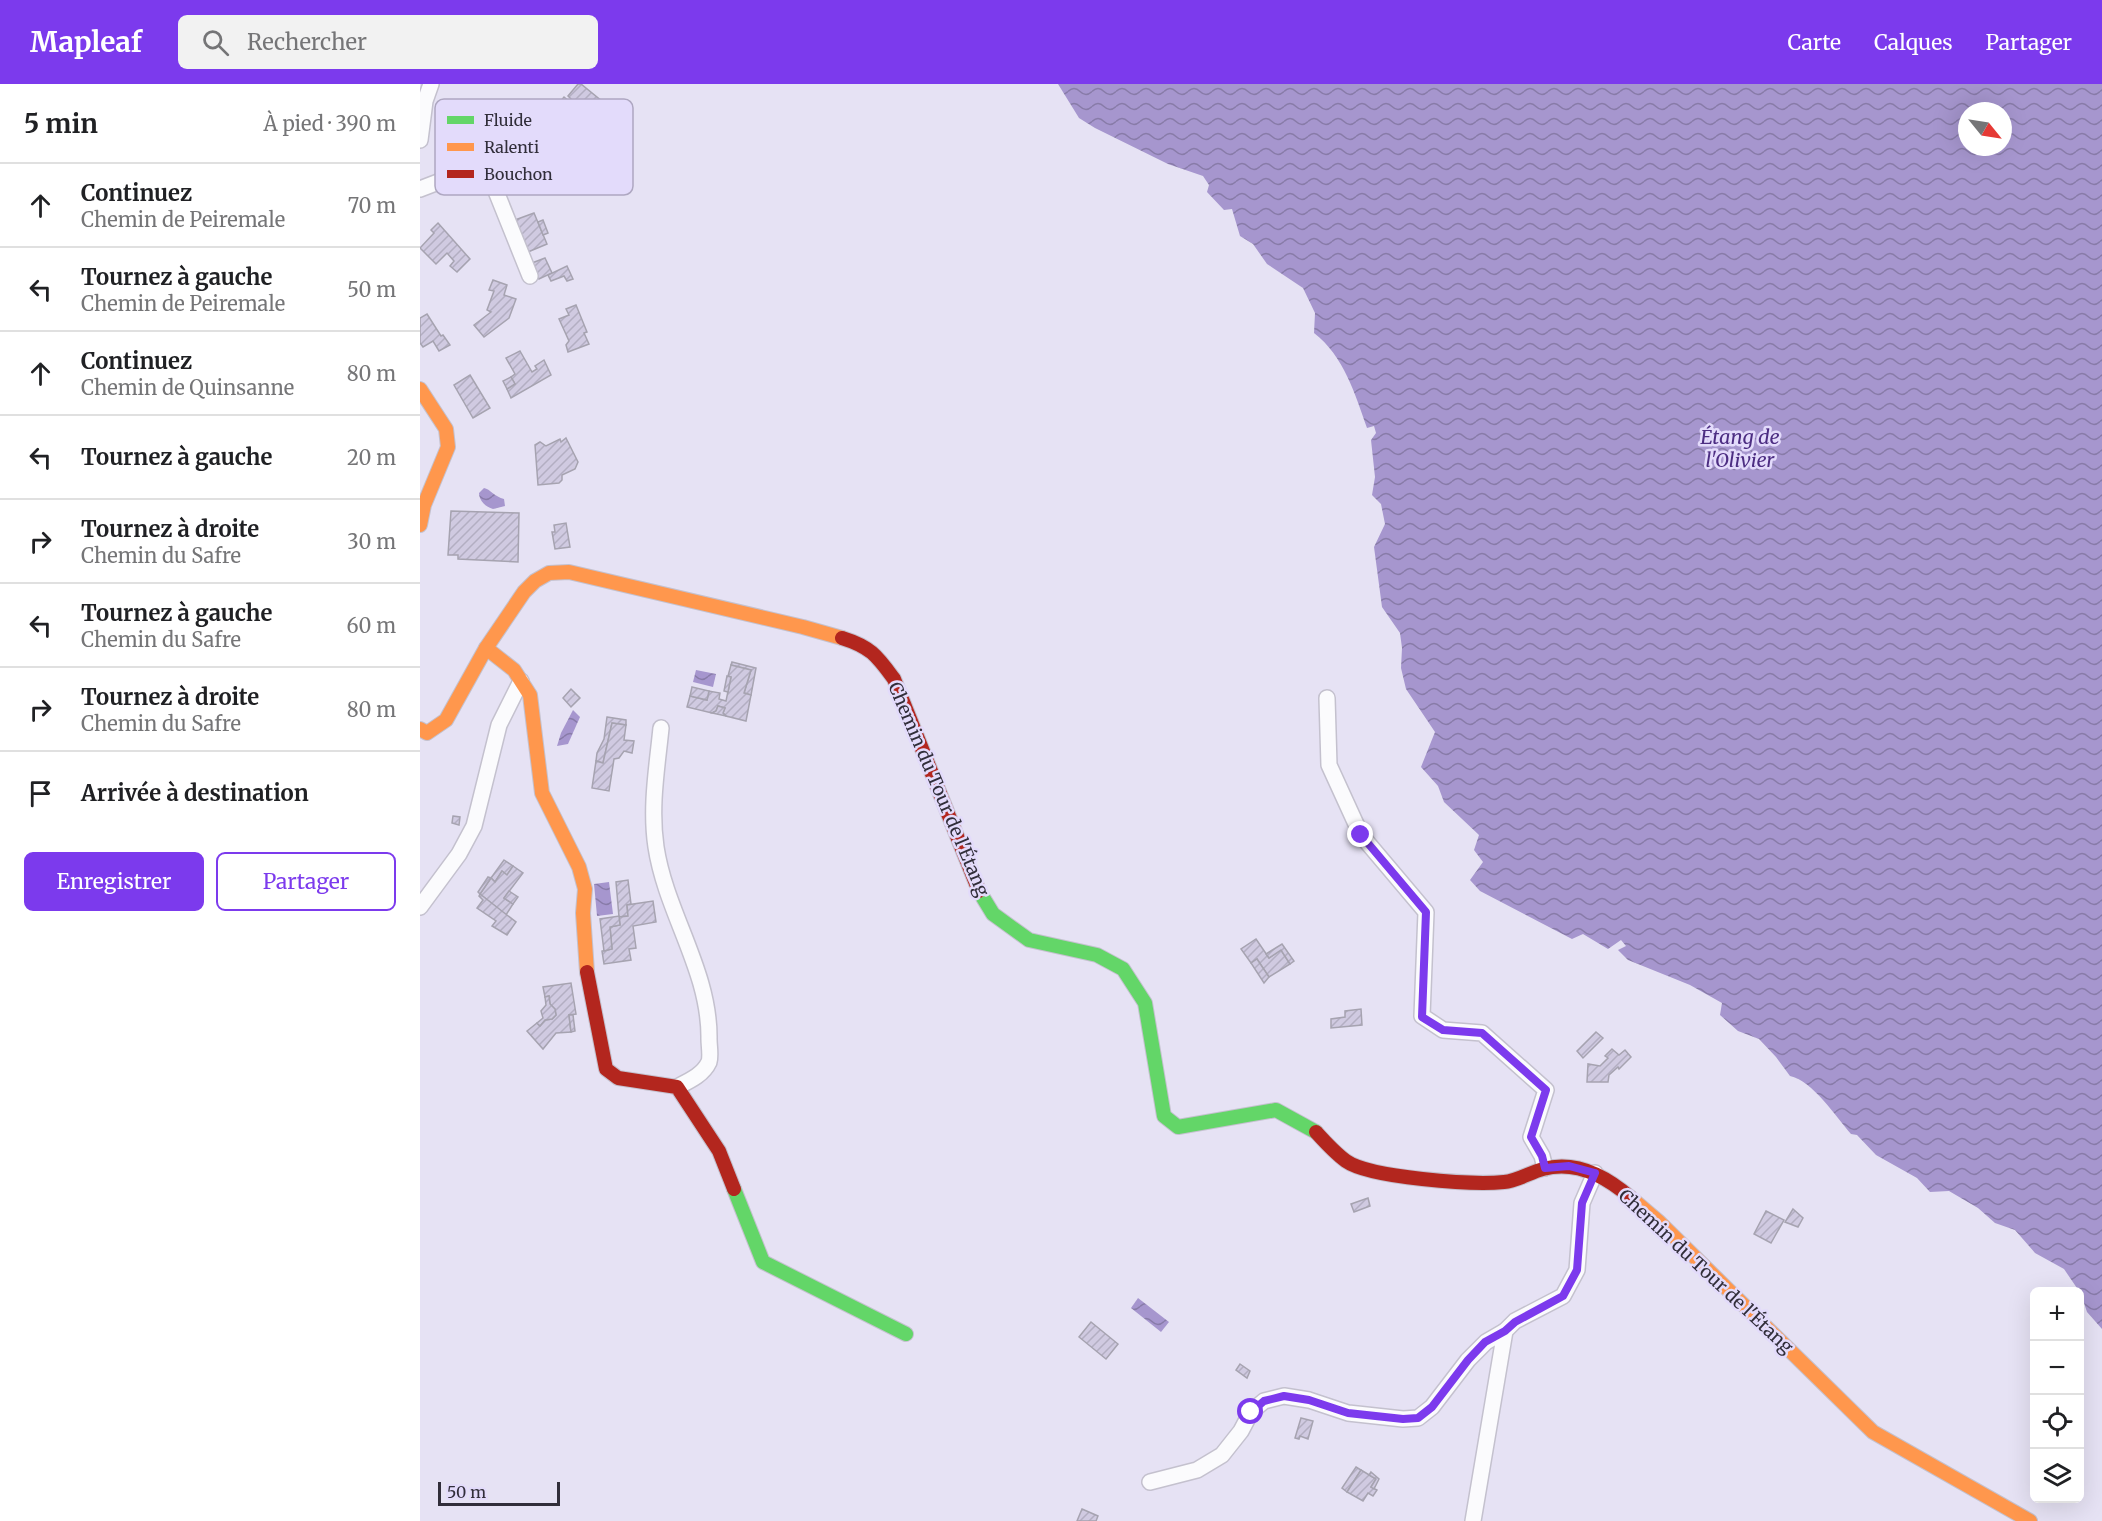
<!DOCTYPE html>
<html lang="fr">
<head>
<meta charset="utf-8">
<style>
  :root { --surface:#fff; --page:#f2f2f2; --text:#202124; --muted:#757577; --line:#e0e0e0; --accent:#7c3aed }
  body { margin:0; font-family:Merriweather,serif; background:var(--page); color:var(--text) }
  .controls { position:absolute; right:18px; bottom:18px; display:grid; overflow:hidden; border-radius:9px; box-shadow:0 6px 24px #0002 }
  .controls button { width:54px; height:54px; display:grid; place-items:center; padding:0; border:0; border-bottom:2px solid var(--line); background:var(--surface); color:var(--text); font:30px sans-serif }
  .compass { position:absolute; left:1538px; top:18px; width:54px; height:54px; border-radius:50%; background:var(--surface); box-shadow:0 6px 24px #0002; rotate:120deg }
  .scale { position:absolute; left:18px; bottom:15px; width:122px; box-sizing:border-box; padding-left:6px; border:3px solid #312e3a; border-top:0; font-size:16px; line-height:21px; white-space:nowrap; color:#312e3a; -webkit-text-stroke:4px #e3dbfb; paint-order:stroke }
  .stop { position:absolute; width:18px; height:18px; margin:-14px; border:4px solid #7c3aed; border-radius:50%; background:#fff }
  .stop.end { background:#7c3aed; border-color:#fff; box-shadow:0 2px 6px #0008 }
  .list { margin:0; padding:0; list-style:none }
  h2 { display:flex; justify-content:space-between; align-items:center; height:78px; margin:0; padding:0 24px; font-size:26px }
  h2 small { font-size:20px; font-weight:400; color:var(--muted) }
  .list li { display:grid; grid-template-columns:39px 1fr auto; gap:18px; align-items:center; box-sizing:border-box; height:84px; padding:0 24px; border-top:2px solid var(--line) }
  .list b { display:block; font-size:22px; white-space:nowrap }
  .list p { margin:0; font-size:20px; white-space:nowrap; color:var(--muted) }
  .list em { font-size:20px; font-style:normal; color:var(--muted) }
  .actions { display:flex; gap:12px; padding:18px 24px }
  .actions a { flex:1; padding:14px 0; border:2px solid var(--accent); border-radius:9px; text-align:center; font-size:21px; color:var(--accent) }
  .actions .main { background:var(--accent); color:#fff }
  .icon { flex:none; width:33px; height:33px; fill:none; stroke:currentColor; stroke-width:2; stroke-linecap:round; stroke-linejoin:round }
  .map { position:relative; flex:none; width:1682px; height:1437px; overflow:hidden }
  header { display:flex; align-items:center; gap:36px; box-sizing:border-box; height:84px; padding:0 30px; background:var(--accent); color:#fff }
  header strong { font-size:28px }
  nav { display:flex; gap:33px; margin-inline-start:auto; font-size:21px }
  .search { width:420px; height:54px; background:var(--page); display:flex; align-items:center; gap:15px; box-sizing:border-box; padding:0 21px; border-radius:9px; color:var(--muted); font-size:22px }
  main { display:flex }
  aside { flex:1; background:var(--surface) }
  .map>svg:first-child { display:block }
  .water { fill:url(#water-waves); fill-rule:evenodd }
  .building { fill:url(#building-hatch); stroke:#a6a3b0; stroke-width:1.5 }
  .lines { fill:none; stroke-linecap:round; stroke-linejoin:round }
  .street-casing { stroke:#c4c1ce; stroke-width:18 }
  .fast-casing { stroke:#c4c1ce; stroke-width:16 }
  .slow-casing { stroke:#c4c1ce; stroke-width:16 }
  .jam-casing { stroke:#c4c1ce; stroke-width:16 }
  .street { stroke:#fbfbfd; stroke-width:15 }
  .fast { stroke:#63d668; stroke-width:14 }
  .slow { stroke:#ff974d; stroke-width:14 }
  .jam { stroke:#b3261e; stroke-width:14 }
  .route { stroke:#7c3aed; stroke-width:8 }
  .labels { text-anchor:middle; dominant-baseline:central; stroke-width:5; stroke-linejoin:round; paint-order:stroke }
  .street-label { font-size:18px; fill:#312e3a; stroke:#e3dbfb }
  .water-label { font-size:20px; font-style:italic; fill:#4c2d82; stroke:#e3dbfb }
  .key { fill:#e3dbfb; stroke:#aea7c1; stroke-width:1.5 }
  .key-label { font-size:16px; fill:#312e3a }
</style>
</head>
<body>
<header>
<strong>Mapleaf</strong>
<div class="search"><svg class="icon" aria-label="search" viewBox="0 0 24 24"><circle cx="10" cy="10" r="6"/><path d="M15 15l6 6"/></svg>Rechercher</div>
<nav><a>Carte</a><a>Calques</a><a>Partager</a></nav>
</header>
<main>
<aside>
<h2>5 min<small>À pied · 390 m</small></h2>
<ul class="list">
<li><svg class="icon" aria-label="ahead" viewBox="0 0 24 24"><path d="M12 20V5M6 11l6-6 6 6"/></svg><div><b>Continuez</b><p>Chemin de Peiremale</p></div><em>70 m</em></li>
<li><svg class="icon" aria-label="left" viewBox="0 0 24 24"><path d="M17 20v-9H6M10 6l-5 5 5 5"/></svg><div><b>Tournez à gauche</b><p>Chemin de Peiremale</p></div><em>50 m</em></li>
<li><svg class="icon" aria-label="ahead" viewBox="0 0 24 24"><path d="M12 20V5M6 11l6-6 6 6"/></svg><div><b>Continuez</b><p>Chemin de Quinsanne</p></div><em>80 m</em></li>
<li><svg class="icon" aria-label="left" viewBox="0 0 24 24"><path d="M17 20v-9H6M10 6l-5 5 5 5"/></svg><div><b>Tournez à gauche</b></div><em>20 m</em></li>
<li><svg class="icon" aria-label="right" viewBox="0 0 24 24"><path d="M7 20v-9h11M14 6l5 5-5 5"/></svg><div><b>Tournez à droite</b><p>Chemin du Safre</p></div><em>30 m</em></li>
<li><svg class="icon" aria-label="left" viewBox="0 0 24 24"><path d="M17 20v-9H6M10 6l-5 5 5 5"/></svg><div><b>Tournez à gauche</b><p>Chemin du Safre</p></div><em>60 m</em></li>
<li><svg class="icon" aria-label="right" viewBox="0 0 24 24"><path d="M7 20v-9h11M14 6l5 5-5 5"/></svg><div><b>Tournez à droite</b><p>Chemin du Safre</p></div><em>80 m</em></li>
<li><svg class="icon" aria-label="arrive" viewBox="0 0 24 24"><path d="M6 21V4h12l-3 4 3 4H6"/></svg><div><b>Arrivée à destination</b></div></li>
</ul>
<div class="actions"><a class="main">Enregistrer</a><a>Partager</a></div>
</aside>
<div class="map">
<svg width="1682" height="1437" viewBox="0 0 1682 1437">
  <defs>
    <pattern id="water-waves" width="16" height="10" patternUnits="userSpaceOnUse" patternTransform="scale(1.5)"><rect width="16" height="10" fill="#a696ce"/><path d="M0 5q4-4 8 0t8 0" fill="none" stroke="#887ba8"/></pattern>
    <pattern id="building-hatch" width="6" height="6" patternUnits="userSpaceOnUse" patternTransform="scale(1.5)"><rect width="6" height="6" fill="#d0cae1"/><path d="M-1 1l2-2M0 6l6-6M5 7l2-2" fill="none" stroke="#b3aec2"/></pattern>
  </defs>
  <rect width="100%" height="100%" fill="#e6e2f4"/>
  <!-- water -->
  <g class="water">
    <path d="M638 0H1682V1245L1667 1228 1661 1210 1644 1185 1615 1169 1595 1146 1575 1139 1558 1124 1529 1107 1510 1108 1497 1094 1456 1071 1437 1051 1431 1050C1417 1034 1392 996 1370 992L1356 973 1339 955 1318 947 1300 931 1302 919 1270 901 1208 876 1198 866 1206 862 1201 856 1188 865 1163 850 1152 855 1060 807 1050 796 1063 778 1054 766 1059 751 1024 718 1018 702 1001 683 1015 648 986 605 981 584 982 564 980 549 962 523 954 463 965 440 961 420 952 411 955 393 951 356 956 349 954 342 947 344C935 310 924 272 894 249L895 229 883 204 847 180 833 160 820 152 812 125 804 126 787 108 789 101 783 92 748 80 675 44 659 34ZM1547 27H1583V63H1547Z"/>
    <path d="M64 404C70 405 75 413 84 415L85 422 73 425C66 423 59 417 59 409Z"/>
    <polygon points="276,586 296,590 293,603 273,598"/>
    <polygon points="153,626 160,633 148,660 137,662 141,649"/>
    <polygon points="189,798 193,830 177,832 174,800"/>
    <polygon points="718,1214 749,1238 741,1248 711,1224"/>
  </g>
  <!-- building -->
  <g class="building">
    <polygon points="158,0 161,0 183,18 161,33 156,26 147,33 136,23 144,13 150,18 152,16 148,12"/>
    <polygon points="114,129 127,160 108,168 95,136"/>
    <polygon points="123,136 128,149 123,151 118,138"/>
    <polygon points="18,139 50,175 37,188 30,182 34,177 27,169 16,180 0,164 14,149 11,146"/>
    <polygon points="125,174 132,189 119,195 112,179"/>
    <polygon points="147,182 153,195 147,197 144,192 131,197 128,191"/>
    <polygon points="73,196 87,201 84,211 96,215 89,234 64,253 54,241 71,228 67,226 74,207 69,206"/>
    <polygon points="156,221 167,248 164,249 169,260 148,268 146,261 149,257 139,235 149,231 146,225"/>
    <polygon points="7,230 21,252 23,251 30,261 19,267 13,257 3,263 0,259 0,234"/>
    <polygon points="100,267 112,288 117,285 115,282 124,276 131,291 91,314 87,305 95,300 91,293 95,290 86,274"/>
    <polygon points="50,291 70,324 53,334 34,301"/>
    <polygon points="91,293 95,300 87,305 83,297"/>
    <polygon points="146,354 158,378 155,385 142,391 142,396 139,399 118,401 115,361 120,358 126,362 140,355 141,358"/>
    <polygon points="31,427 99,429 98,478 38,475 38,471 28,471"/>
    <polygon points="146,439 150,463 135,465 132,448 135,448 134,441"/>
    <polygon points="312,578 336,584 331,611 324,609 331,586 311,581"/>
    <polygon points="311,581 331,586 324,609 331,611 326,637 306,632 303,629 305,624 298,622 296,627 292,629 267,623 270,612 287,616 289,607 300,609 299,615 306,617 311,593 308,592"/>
    <polygon points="307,592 311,593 308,608 304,607"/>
    <polygon points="272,603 289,607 287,616 270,612"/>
    <polygon points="151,605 160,614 151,623 143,614"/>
    <polygon points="298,622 305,624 303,629 306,632 292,629 296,627"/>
    <polygon points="187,633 206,636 206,641 192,639 183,679 176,677 177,669 184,655"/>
    <polygon points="192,639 206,641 204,656 214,657 212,669 204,667 199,674 194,675 189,707 172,704 176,677 183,679"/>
    <polygon points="33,732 40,733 39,741 32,739"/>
    <polygon points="84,776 93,782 87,791 82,787 75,798 71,794"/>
    <polygon points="93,782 103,789 84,814 93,820 86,831 60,810 71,794 75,798 82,787 87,791"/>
    <polygon points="68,793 71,794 60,810 58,808"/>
    <polygon points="208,796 211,820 207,821 208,832 199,833 196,798"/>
    <polygon points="89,807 98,813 93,820 84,814"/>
    <polygon points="60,810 96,838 87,851 72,842 76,837 57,824 63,816 59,812"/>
    <polygon points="233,817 236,838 213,842 216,864 209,865 211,876 184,880 182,867 192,865 190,843 200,841 199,833 208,832 207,821"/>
    <polygon points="199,832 200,841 190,843 192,865 184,867 180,835"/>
    <polygon points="836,855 849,874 861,866 870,880 849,893 837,875 831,879 821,865"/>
    <polygon points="862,860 874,877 870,880 861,866 849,874 846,870"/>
    <polygon points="837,875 849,893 844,899 831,879"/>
    <polygon points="151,899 156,930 149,931 151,948 136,949 123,965 107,947 117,939 120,942 125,936 132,935 136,931 135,925 130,920 129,912 125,913 123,903"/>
    <polygon points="129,912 130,920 135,925 136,931 132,935 125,936 120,942 117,939 123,934 121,927 126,921 125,913"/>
    <polygon points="941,925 942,941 911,944 911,935 925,933 925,927"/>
    <polygon points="149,931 153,931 155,947 151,948"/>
    <polygon points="1176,948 1183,954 1163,974 1157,967"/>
    <polygon points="1192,965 1199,971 1205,966 1211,973 1199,985 1198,983 1189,991 1188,998 1167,998 1168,980 1180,982 1188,974 1185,972"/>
    <polygon points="948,1114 950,1122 934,1128 931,1120"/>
    <polygon points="1373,1125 1383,1134 1378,1143 1365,1138"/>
    <polygon points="1346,1127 1364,1136 1351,1159 1334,1150"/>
    <polygon points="671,1238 698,1260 686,1275 659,1253"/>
    <polygon points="820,1280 830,1287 827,1294 816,1286"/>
    <polygon points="881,1334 893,1337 888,1355 880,1352 879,1355 875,1354"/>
    <polygon points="936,1383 941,1386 927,1408 922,1404"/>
    <polygon points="941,1386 956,1395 951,1403 957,1406 953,1412 948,1409 943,1417 927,1408"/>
    <polygon points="951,1388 959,1395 954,1405 951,1403 956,1395 949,1391"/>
    <polygon points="662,1425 678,1432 676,1437 657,1437"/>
  </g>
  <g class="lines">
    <defs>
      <g id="street">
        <polyline points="0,56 5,17 11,0"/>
        <polyline points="0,105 65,80 110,192"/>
        <polyline points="907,614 909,681 941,751 1006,828 1002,932 1023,946 1062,949 1126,1006 1111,1053 1122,1072 1125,1084"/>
        <path d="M241 644C237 684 230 723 236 763 246 829 290 887 289 955 289 962 291 972 289 978 283 991 269 997 257 1003"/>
        <polyline points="0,823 39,770 54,742 79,641 101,597"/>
        <polyline points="730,1398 777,1386 802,1371 821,1347 831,1328 844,1317 864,1312 889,1316 928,1329 983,1335 998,1334 1012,1323 1048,1276 1066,1258 1085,1247"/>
        <polyline points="1053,1437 1085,1247 1095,1237 1143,1212 1157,1186 1162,1119 1175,1089"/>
      </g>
      <g id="fast">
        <polyline points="559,807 573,830 609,856 677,871 703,885 725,919 744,1032 758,1043 856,1026 896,1048"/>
        <polyline points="314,1105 343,1178 486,1250"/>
      </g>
      <g id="slow">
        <polyline points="0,305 26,345 28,363 4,421 0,441"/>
        <polyline points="66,564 94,586 110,611 122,709 159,783 165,805 163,829 167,888"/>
        <polyline points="0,645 7,649 26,636 66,564 104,508 115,497 129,489 149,488 383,543 422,554"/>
        <polyline points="1211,1114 1238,1137 1453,1348 1610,1437"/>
      </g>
      <g id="jam">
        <path d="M422 554C451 563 457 572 474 595L559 807"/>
        <polyline points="167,888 186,985 198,994 257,1003 299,1067 314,1105"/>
        <path d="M896 1048C905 1058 915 1069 926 1077 950 1094 1053 1101 1084 1098 1097 1097 1111 1088 1123 1085 1156 1076 1187 1093 1211 1114"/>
      </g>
    </defs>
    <!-- street casing -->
    <use href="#street" class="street-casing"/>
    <!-- fast casing -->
    <use href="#fast" class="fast-casing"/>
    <!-- slow casing -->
    <use href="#slow" class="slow-casing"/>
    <!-- jam casing -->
    <use href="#jam" class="jam-casing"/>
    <!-- street -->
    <use href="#street" class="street"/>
    <!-- fast -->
    <use href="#fast" class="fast"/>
    <!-- slow -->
    <use href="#slow" class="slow"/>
    <!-- jam -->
    <use href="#jam" class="jam"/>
  </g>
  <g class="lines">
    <!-- route -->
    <polyline class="route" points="831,1328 844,1317 864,1312 889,1316 928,1329 983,1335 998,1334 1012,1323 1048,1276 1065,1258 1085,1247 1095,1238 1143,1212 1157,1186 1162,1119 1175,1089 1149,1082 1125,1084 1122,1072 1111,1053 1126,1006 1062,949 1023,946 1002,933 1006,828 941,751"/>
  </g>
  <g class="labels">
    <!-- street labels -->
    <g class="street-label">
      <text transform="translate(519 705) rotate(67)">Chemin du Tour de l'Étang</text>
      <text transform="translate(1286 1187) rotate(43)">Chemin du Tour de l'Étang</text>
    </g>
    <!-- water labels -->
    <g class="water-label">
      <text x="1320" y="352">Étang de<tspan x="1320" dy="23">l'Olivier</tspan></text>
    </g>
  </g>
  <!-- legend -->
  <rect x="15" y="15" width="198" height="96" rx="9" class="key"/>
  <rect x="27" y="32" width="27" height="8" fill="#63d668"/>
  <rect x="27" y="59" width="27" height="8" fill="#ff974d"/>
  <rect x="27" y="86" width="27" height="8" fill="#b3261e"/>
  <g class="key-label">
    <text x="64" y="42">Fluide</text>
    <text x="64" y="69">Ralenti</text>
    <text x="64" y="96">Bouchon</text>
  </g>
</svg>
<div class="controls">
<button>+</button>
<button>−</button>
<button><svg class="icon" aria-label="locate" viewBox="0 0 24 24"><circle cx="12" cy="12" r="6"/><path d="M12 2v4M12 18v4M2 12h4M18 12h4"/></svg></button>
<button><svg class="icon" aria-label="layers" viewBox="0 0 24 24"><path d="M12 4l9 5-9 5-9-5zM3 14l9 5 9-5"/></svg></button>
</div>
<svg class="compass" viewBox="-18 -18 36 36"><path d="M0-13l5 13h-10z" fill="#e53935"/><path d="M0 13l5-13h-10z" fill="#757577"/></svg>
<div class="scale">50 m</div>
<div class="stop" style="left:831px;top:1328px"></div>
<div class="stop end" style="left:941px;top:751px"></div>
</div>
</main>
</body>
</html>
